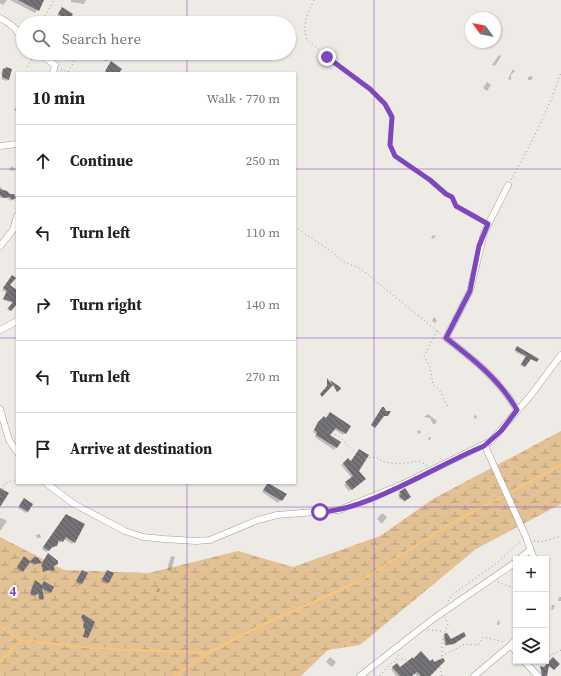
<!DOCTYPE html>
<html lang="en">
<head>
<meta charset="utf-8">
<style>
  :root { --surface:#fff; --page:#f6f6f6; --text:#202124; --muted:#757577; --line:#e0e0e0 }
  body { margin:0; font-family:"Source Serif 4",serif; background:var(--page); color:var(--text) }
  .controls { position:absolute; right:12px; bottom:12px; display:grid; overflow:hidden; border-radius:0px; box-shadow:0 1px 3px #0004 }
  .controls button { width:36px; height:36px; display:grid; place-items:center; padding:0; border:0; border-bottom:1px solid var(--line); background:var(--surface); color:var(--text); font:20px sans-serif }
  .compass { position:absolute; left:465px; top:12px; width:36px; height:36px; border-radius:50%; background:var(--surface); box-shadow:0 1px 3px #0004; rotate:303deg }
  .stop { position:absolute; width:12px; height:12px; margin:-9px; border:3px solid #7f47bd; border-radius:50%; background:#fff }
  .stop.end { background:#7f47bd; border-color:#fff; box-shadow:0 1px 4px #0008 }
  .list { margin:0; padding:0; list-style:none }
  h2 { display:flex; justify-content:space-between; align-items:center; height:52px; margin:0; padding:0 16px; font-size:17px }
  h2 small { font-size:13px; font-weight:400; color:var(--muted) }
  .list li { display:grid; grid-template-columns:26px 1fr auto; gap:12px; align-items:center; box-sizing:border-box; height:72px; padding:0 16px; border-top:1px solid var(--line) }
  .list b { display:block; font-size:15px; white-space:nowrap }
  .list em { font-size:13px; font-style:normal; color:var(--muted) }
  .icon { flex:none; width:22px; height:22px; fill:none; stroke:currentColor; stroke-width:2; stroke-linecap:round; stroke-linejoin:round }
  .map { position:relative; flex:none; width:561px; height:676px; overflow:hidden }
  .search { position:absolute; background:var(--surface); box-shadow:0 1px 3px #0004; left:16px; top:16px; width:280px; height:44px; display:flex; align-items:center; gap:10px; box-sizing:border-box; padding:0 14px; border-radius:22px; color:var(--muted); font-size:15px }
  .panel { position:absolute; background:var(--surface); box-shadow:0 1px 3px #0004; left:16px; top:72px; width:280px; height:412px; border-radius:0px }
  .map>svg:first-child { display:block }
  .wetland { fill:url(#wetland-marsh) }
  .shadow { fill:#0003 }
  .lines { fill:none; stroke-linecap:round; stroke-linejoin:round }
  .stream { stroke:#fac479; stroke-width:2 }
  .building { fill:url(#building-back-hatch) }
  .minor-casing { stroke:#a19e9a; stroke-width:7 }
  .path { stroke:#9c9996; stroke-width:1; stroke-dasharray:1 3; stroke-linecap:butt }
  .minor { stroke:#fff; stroke-width:6 }
  .route { stroke:#7f47bd; stroke-width:5 }
  .grid { fill:none; stroke:#7f47bd; stroke-width:1; stroke-opacity:0.55 }
  .grid-label { font-size:13px; text-anchor:middle; font-weight:bold; fill:#7f47bd; stroke:#fbf8f3; stroke-width:4; stroke-linejoin:round; paint-order:stroke }
</style>
</head>
<body>
<div class="map">
<svg width="561" height="676" viewBox="0 0 561 676">
  <defs>
    <pattern id="wetland-marsh" width="20" height="14" patternUnits="userSpaceOnUse"><rect width="20" height="14" fill="#e2c194"/><path d="M1 5h8M5 5V1M11 12h8M15 12V8" fill="none" stroke="#b89e7a"/></pattern>
    <pattern id="building-back-hatch" width="6" height="6" patternUnits="userSpaceOnUse"><rect width="6" height="6" fill="#757378"/><path d="M-1 5l2 2M0 0l6 6M5-1l2 2" fill="none" stroke="#5c5b5e"/></pattern>
  </defs>
  <rect width="100%" height="100%" fill="#eeebe6"/>
  <!-- wetland -->
  <polygon class="wetland" points="561,431 561,504 476,549 360,645 328,650 301,676 0,676 0,537 64,570 149,573 238,551 293,567 380,536 433,499"/>
  <!-- shadow -->
  <g class="shadow">
    <polygon points="0,0 7,0 3,5 0,3"/>
    <polygon points="10,0 43,0 35,13"/>
    <polygon points="71,0 86,0 84,4 71,2"/>
    <polygon points="61,10 72,14 66,22 57,16"/>
    <polygon points="106,53 114,53 108,61 104,61 108,54"/>
    <polygon points="499,55 501,56 495,66 492,65"/>
    <polygon points="6,68 8,79 6,81 1,79 3,75 1,74 2,71"/>
    <polygon points="513,69 515,71 511,75 511,80 508,79"/>
    <polygon points="531,76 533,78 531,80 528,80 528,77"/>
    <polygon points="487,82 491,85 487,91 483,88"/>
    <polygon points="17,106 17,112 14,110"/>
    <polygon points="12,166 16,170 11,171 9,169"/>
    <polygon points="0,187 2,188 1,190 14,197 11,201 7,198 0,198"/>
    <polygon points="433,235 436,236 433,239 431,238"/>
    <polygon points="17,275 17,280 14,278 9,285 17,292 17,303 9,311 7,309 13,303 3,300 6,292 2,290 11,277 15,278"/>
    <polygon points="434,317 437,320 435,323 432,321"/>
    <polygon points="516,349 537,361 529,359 524,367 520,365 526,357 515,352"/>
    <polygon points="428,414 437,421 435,424 433,424 430,418 424,417"/>
    <polygon points="474,415 477,416 476,419 474,418"/>
    <polygon points="326,419 345,433 343,435 334,429 329,435 339,442 334,450 315,437 316,434 313,432 317,425"/>
    <polygon points="420,430 421,433 418,434 417,431"/>
    <polygon points="429,437 431,437 430,440 428,440"/>
    <polygon points="359,450 358,471 362,481 349,491 344,485 352,478 341,465 348,459 350,462"/>
    <polygon points="268,483 285,494 278,503 262,492"/>
    <polygon points="404,490 408,498 404,502 402,499 400,500 398,494"/>
    <polygon points="22,501 31,505 26,513 18,508"/>
    <polygon points="382,513 387,517 382,524 377,519"/>
    <polygon points="64,517 74,542 72,544 64,539 60,543 58,541 54,547 46,552 42,549"/>
    <polygon points="1,518 7,521 0,531 0,519"/>
    <polygon points="40,534 41,538 37,538 36,535"/>
    <polygon points="47,556 53,571 46,570 43,572 41,565"/>
    <polygon points="171,556 175,557 171,571 167,570"/>
    <polygon points="23,559 31,562 39,563 34,565 28,562 21,572 16,569"/>
    <polygon points="106,572 113,574 107,584 101,582"/>
    <polygon points="81,573 82,584 80,585 76,583"/>
    <polygon points="35,583 50,592 49,593 42,589 43,597 41,600 39,600 38,593 32,596 30,595"/>
    <polygon points="158,588 160,589 159,592 156,592"/>
    <polygon points="559,597 561,597 561,601 558,601"/>
    <polygon points="555,605 553,610 551,609 552,605"/>
    <polygon points="498,620 500,622 499,625 497,625"/>
    <polygon points="447,635 450,640 453,644 445,646 443,638"/>
    <polygon points="330,657 336,662 332,667 326,662"/>
    <polygon points="444,661 428,676 417,676 414,673 411,676 396,676 391,669 397,664 400,669"/>
  </g>
  <g class="lines">
    <!-- stream -->
    <g class="stream">
      <polyline points="0,626 21,640"/>
      <polyline points="0,662 21,640 94,648 207,653"/>
      <polyline points="175,676 208,653 264,624 360,581 447,526 561,465"/>
    </g>
  </g>
  <!-- building -->
  <g class="building">
    <polygon points="18,0 44,0 39,11"/>
    <polygon points="62,7 73,14 69,21 58,14"/>
    <polygon points="111,61 122,69 119,73 108,73 105,71"/>
    <polygon points="6,67 12,69 9,80 2,77 3,68 5,69"/>
    <polygon points="0,189 7,191 10,194 14,194 16,198 12,200 10,197 4,198 0,195"/>
    <polygon points="12,275 16,278 10,285 17,290 17,304 11,311 8,308 13,302 3,299 7,291 3,288"/>
    <polygon points="517,346 539,359 537,362 531,359 525,367 521,364 526,356 515,350"/>
    <polygon points="327,378 332,385 330,380 340,387 341,389 337,392 333,385 322,397 320,394 327,386"/>
    <polygon points="382,407 384,407 386,411 391,411 388,416 384,416 375,428 371,425"/>
    <polygon points="330,412 351,426 346,434 336,428 330,435 341,442 337,448 316,435 317,432 314,430 318,422 324,416 326,418"/>
    <polygon points="359,449 369,455 359,471 366,479 352,490 345,482 353,476 343,463 348,458 351,461"/>
    <polygon points="268,483 287,494 282,501 263,490"/>
    <polygon points="0,488 9,493 0,507"/>
    <polygon points="405,488 411,497 405,501 399,496 401,494 399,492"/>
    <polygon points="24,498 33,504 28,512 19,506"/>
    <polygon points="66,514 85,524 75,543 66,537 63,542 59,540 57,546 52,547 49,551 43,547"/>
    <polygon points="48,553 58,561 58,564 54,566 54,571 48,570 43,572 42,563"/>
    <polygon points="24,556 30,561 35,557 38,558 42,563 36,564 30,562 23,572 17,567"/>
    <polygon points="82,570 88,573 82,584 76,581"/>
    <polygon points="107,570 114,573 109,583 102,580"/>
    <polygon points="35,580 42,585 44,581 54,587 51,593 42,588 44,598 43,600 39,598 39,593 34,596 30,593"/>
    <polygon points="83,614 95,622 88,638 83,637 85,630 83,627 84,622 81,617"/>
    <polygon points="464,632 466,636 454,644 446,645 444,634 447,633 451,639"/>
    <polygon points="421,651 430,661 433,659 434,662 443,658 445,661 430,676 421,676 417,672 412,676 400,676 392,667 397,663 400,667 413,657 413,659"/>
    <polygon points="553,657 560,664 554,670 549,666 547,676 542,676 540,666 544,667"/>
  </g>
  <g class="lines">
    <defs>
      <g id="minor">
        <polyline points="0,18 10,24 21,34 17,32"/>
        <polyline points="39,53 55,65 53,73"/>
        <polyline points="0,146 17,144"/>
        <path d="M508 185 484 233 470 291 446 338C473 359 500 380 517 410"/>
        <polyline points="0,246 13,230 17,216"/>
        <polyline points="0,330 17,321"/>
        <polyline points="0,409 9,440 17,452"/>
        <polyline points="485,446 526,537 534,559"/>
        <polyline points="46,483 74,504 125,531 143,537 164,539 196,541 210,540 258,520 277,515 339,510 401,485 491,441 531,395 561,355"/>
        <polyline points="519,559 530,550"/>
        <polyline points="516,639 511,645 516,652"/>
        <polyline points="524,661 538,676"/>
        <polyline points="360,676 433,619 516,562"/>
        <polyline points="474,676 511,645"/>
      </g>
    </defs>
    <!-- minor casing -->
    <use href="#minor" class="minor-casing"/>
    <!-- path -->
    <g class="path">
      <path d="M314 0C307 14 301 27 308 41L370 89 385 104 392 117 390 145 395 156 430 180 446 195 452 197 457 206 483 221"/>
      <polyline points="41,23 54,0"/>
      <polyline points="27,67 34,55"/>
      <polyline points="61,69 70,73"/>
      <polyline points="68,72 79,53"/>
      <path d="M511 180C530 145 549 110 561 72"/>
      <polyline points="295,227 332,252 342,261 361,269 441,334"/>
      <polyline points="437,331 424,356 430,367 433,385 439,389 448,407"/>
      <polyline points="328,431 340,437 361,459 376,457 384,462 398,464 419,461 428,466"/>
      <polyline points="0,497 4,484 17,479"/>
      <polyline points="534,541 541,542 561,536"/>
      <polyline points="498,582 516,589"/>
      <polyline points="448,601 453,594 497,563 521,541"/>
      <polyline points="428,630 443,631"/>
      <polyline points="442,656 442,641 448,624 445,617"/>
      <polyline points="546,658 561,650"/>
      <polyline points="396,659 400,653"/>
      <polyline points="536,664 541,661"/>
      <path d="M380 676C388 667 392 659 405 659L416 676"/>
      <polyline points="430,676 439,668"/>
      <polyline points="442,676 440,668 442,656 465,644 478,645 483,637 504,642"/>
    </g>
    <!-- minor -->
    <use href="#minor" class="minor"/>
  </g>
  <g class="lines">
    <!-- route -->
    <path class="route" d="M320 512C369 510 437 465 484 446L501 431 517 410C500 380 473 359 446 338L470 291 479 246 488 224 456 206 452 197 446 194 430 180 395 156 390 145 392 117 385 104 370 89 327 57"/>
  </g>
  <!-- grid -->
  <path class="grid" d="M187 0V23M374 0V676M187 53V73M0 169H17M295 169H561M0 338H17M295 338H561M187 483V676M0 507H561"/>
  <g class="grid-label">
    <text x="13" y="596">4</text>
  </g>
</svg>
<div class="controls">
<button>+</button>
<button>−</button>
<button><svg class="icon" aria-label="layers" viewBox="0 0 24 24"><path d="M12 4l9 5-9 5-9-5zM3 14l9 5 9-5"/></svg></button>
</div>
<svg class="compass" viewBox="-18 -18 36 36"><path d="M0-13l5 13h-10z" fill="#e53935"/><path d="M0 13l5-13h-10z" fill="#757577"/></svg>
<div class="stop" style="left:320px;top:512px"></div>
<div class="stop end" style="left:327px;top:57px"></div>
<div class="search"><svg class="icon" aria-label="search" viewBox="0 0 24 24"><circle cx="10" cy="10" r="6"/><path d="M15 15l6 6"/></svg>Search here</div>
<section class="panel">
<h2>10 min<small>Walk · 770 m</small></h2>
<ul class="list">
<li><svg class="icon" aria-label="ahead" viewBox="0 0 24 24"><path d="M12 20V5M6 11l6-6 6 6"/></svg><div><b>Continue</b></div><em>250 m</em></li>
<li><svg class="icon" aria-label="left" viewBox="0 0 24 24"><path d="M17 20v-9H6M10 6l-5 5 5 5"/></svg><div><b>Turn left</b></div><em>110 m</em></li>
<li><svg class="icon" aria-label="right" viewBox="0 0 24 24"><path d="M7 20v-9h11M14 6l5 5-5 5"/></svg><div><b>Turn right</b></div><em>140 m</em></li>
<li><svg class="icon" aria-label="left" viewBox="0 0 24 24"><path d="M17 20v-9H6M10 6l-5 5 5 5"/></svg><div><b>Turn left</b></div><em>270 m</em></li>
<li><svg class="icon" aria-label="arrive" viewBox="0 0 24 24"><path d="M6 21V4h12l-3 4 3 4H6"/></svg><div><b>Arrive at destination</b></div></li>
</ul>
</section>
</div>
</body>
</html>
